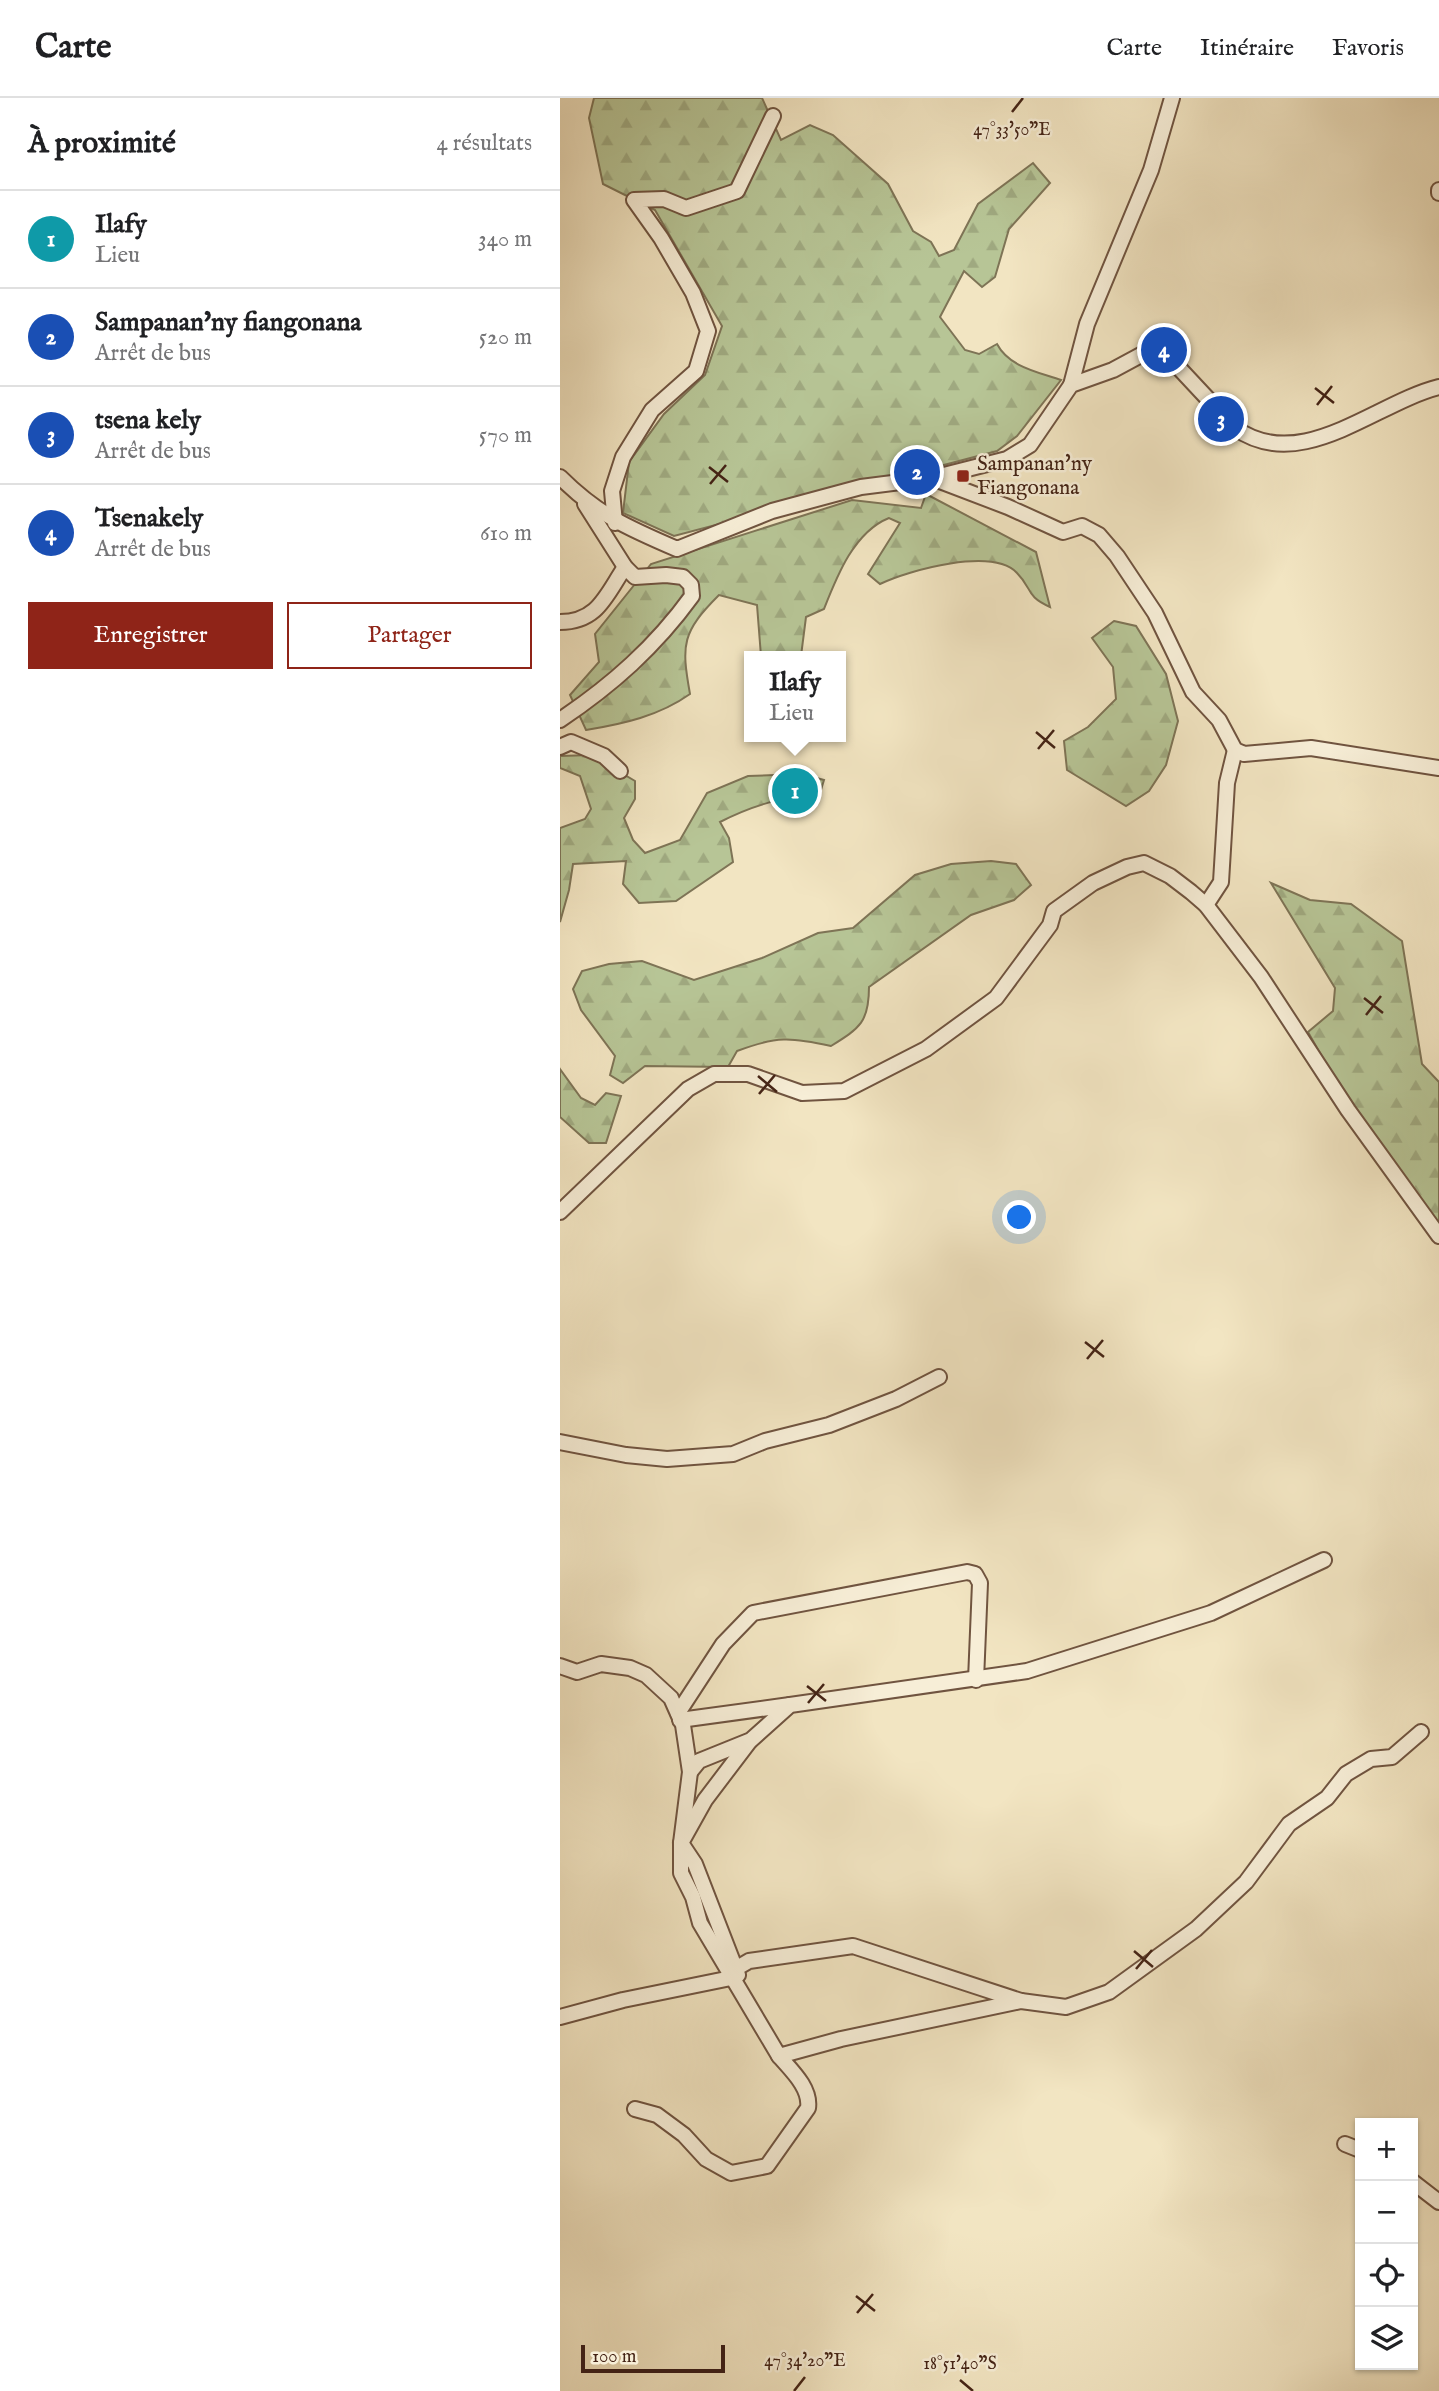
<!DOCTYPE html>
<html lang="fr">
<head>
<meta charset="utf-8">
<style>
  :root { --surface:#fff; --page:#f2f2f2; --text:#202124; --muted:#757577; --line:#e0e0e0; --accent:#8f2418 }
  body { margin:0; font-family:"IM FELL English",serif; background:var(--page); color:var(--text) }
  .controls { position:absolute; right:21px; bottom:21px; display:grid; overflow:hidden; border-radius:0px; box-shadow:0 2px 5px #0004 }
  .controls button { width:63px; height:63px; display:grid; place-items:center; padding:0; border:0; border-bottom:2px solid var(--line); background:var(--surface); color:var(--text); font:35px sans-serif }
  .scale { position:absolute; left:21px; bottom:18px; width:144px; box-sizing:border-box; padding-left:7px; border:4px solid #442315; border-top:0; font-size:19px; line-height:24px; white-space:nowrap; color:#442315; -webkit-text-stroke:5px #f7eed7; paint-order:stroke }
  .you { position:absolute; left:460px; top:1120px; width:24px; height:24px; margin:-18px; border:5px solid #fff; border-radius:50%; background:#1a73e8; box-shadow:0 0 0 10px #1a73e833 }
  .badge { display:grid; place-items:center; width:46px; height:46px; border-radius:50%; background:var(--accent); color:#fff; font-size:23px; font-weight:700 }
  .pin { position:absolute; translate:-50% -50%; border:4px solid #fff; box-shadow:0 2px 7px #0006 }
  .popup { position:absolute; left:184px; top:553px; width:102px; height:91px; box-sizing:border-box; display:grid; place-content:center; border-radius:0px; background:var(--surface); filter:drop-shadow(0 2px 5px #0005); font-size:23px; white-space:nowrap; color:var(--muted) }
  .popup b { font-size:26px; color:var(--text) }
  .popup::after { content:''; position:absolute; left:50%; top:100%; margin-left:-14px; border:14px solid transparent; border-top-color:var(--surface) }
  .list { margin:0; padding:0; list-style:none }
  h2 { display:flex; justify-content:space-between; align-items:center; height:91px; margin:0; padding:0 28px; font-size:30px }
  h2 small { font-size:23px; font-weight:400; color:var(--muted) }
  .list li { display:grid; grid-template-columns:46px 1fr auto; gap:21px; align-items:center; box-sizing:border-box; height:98px; padding:0 28px; border-top:2px solid var(--line) }
  .list b { display:block; font-size:26px; white-space:nowrap }
  .list p { margin:0; font-size:23px; white-space:nowrap; color:var(--muted) }
  .list em { font-size:23px; font-style:normal; color:var(--muted) }
  .actions { display:flex; gap:14px; padding:21px 28px }
  .actions a { flex:1; padding:16px 0; border:2px solid var(--accent); border-radius:0px; text-align:center; font-size:24px; color:var(--accent) }
  .actions .main { background:var(--accent); color:#fff }
  .icon { flex:none; width:38px; height:38px; fill:none; stroke:currentColor; stroke-width:2; stroke-linecap:round; stroke-linejoin:round }
  .map { position:relative; flex:none; width:879px; height:2293px; overflow:hidden }
  header { display:flex; align-items:center; gap:42px; box-sizing:border-box; height:98px; padding:0 35px; background:var(--surface); border-bottom:2px solid var(--line) }
  header strong { font-size:33px }
  nav { display:flex; gap:38px; margin-inline-start:auto; font-size:24px }
  main { display:flex }
  aside { flex:1; background:var(--surface) }
  .map>svg:first-child { display:block }
  .forest { fill:url(#forest-firs); stroke:#7e7456; stroke-width:2 }
  .lines { fill:none; stroke-linecap:round; stroke-linejoin:round }
  .minor-casing { stroke:#705440; stroke-width:18 }
  .minor { stroke:#f7eed7; stroke-width:14 }
  .ticks { fill:none; stroke:#442315; stroke-width:2.5 }
  .poi-dot { fill:#8f2418; stroke:#f7eed7; stroke-width:2.5 }
  .labels { text-anchor:middle; dominant-baseline:central; stroke-width:5; stroke-linejoin:round; paint-order:stroke }
  .poi-label { font-size:21px; fill:#442315; stroke:#f7eed7; text-anchor:start }
  .ticks-label { font-size:18px; text-anchor:middle; fill:#442315; stroke:#f7eed7; stroke-width:5; stroke-linejoin:round; paint-order:stroke }
</style>
</head>
<body>
<header>
<strong>Carte</strong>
<nav><a>Carte</a><a>Itinéraire</a><a>Favoris</a></nav>
</header>
<main>
<aside>
<h2>À proximité<small>4 résultats</small></h2>
<ul class="list">
<li><span class="badge" style="background:#0f9aa8">1</span><div><b>Ilafy</b><p>Lieu</p></div><em>340 m</em></li>
<li><span class="badge" style="background:#1a4fb4">2</span><div><b>Sampanan'ny fiangonana</b><p>Arrêt de bus</p></div><em>520 m</em></li>
<li><span class="badge" style="background:#1a4fb4">3</span><div><b>tsena kely</b><p>Arrêt de bus</p></div><em>570 m</em></li>
<li><span class="badge" style="background:#1a4fb4">4</span><div><b>Tsenakely</b><p>Arrêt de bus</p></div><em>610 m</em></li>
</ul>
<div class="actions"><a class="main">Enregistrer</a><a>Partager</a></div>
</aside>
<div class="map">
<svg width="879" height="2293" viewBox="0 0 879 2293">
  <defs>
    <pattern id="forest-firs" width="22" height="20" patternUnits="userSpaceOnUse" patternTransform="scale(1.75)"><rect width="22" height="20" fill="#b7c596"/><path d="M5 1l3.5 6h-7zM16 11l3.5 6h-7z" fill="#9fa980"/></pattern>
  </defs>
  <rect width="100%" height="100%" fill="#f2e5c2"/>
  <filter id="stains"><feTurbulence type="fractalNoise" baseFrequency=".00286" numOctaves="4"/><feColorMatrix values="0 0 0 0 .2 0 0 0 0 .09 0 0 0 0 .02 0 0 0 .5 -.17"/></filter>
  <radialGradient id="worn" r=".72"><stop offset=".6" stop-color="#630" stop-opacity="0"/><stop offset="1" stop-color="#630" stop-opacity=".3"/></radialGradient>
  <!-- forest -->
  <g class="forest">
    <path d="M34 0H202L221 42 250 27 273 37 328 86 353 133 371 144 379 158 394 152 418 106 473 65 490 85 449 131 435 179 422 189 404 173 380 219 405 252 419 256 437 246C449 269 478 274 501 282L457 338 437 353 114 438 63 415 69 364 104 316 145 277 162 228 95 112 43 86 29 20Z"/>
    <path d="M366 396 476 454 490 509C465 498 473 491 457 475 433 449 349 472 320 486L308 476 340 425 329 420C294 434 277 478 264 511L246 519 241 558H201L197 507 159 497C122 534 121 546 130 596 99 618 63 626 26 632L10 597 39 564 35 536 91 466 292 402 361 410Z"/>
    <polygon points="554,523 576,528 606,576 618,623 606,667 589,693 566,708 507,672 504,643 528,629 556,601 553,569 532,540"/>
    <path d="M31 657 75 683V701L64 720 73 742 85 755 120 742 147 695 188 678 242 676 264 682 260 695C223 699 193 707 160 724L169 740 173 764 116 803 79 805 63 786 66 763 13 766 9 792 0 824V730L25 721 31 711 20 678 0 670V658Z"/>
    <path d="M431 763 456 766 471 787 454 802 411 817 309 889C309 924 300 930 271 948 231 939 216 938 177 953L168 969 85 968 63 985 50 977 55 958 21 912 13 891 22 873 49 866 82 863 134 882 202 860 258 835 293 830 355 777 391 766Z"/>
    <polygon points="711,785 750,802 791,806 842,843 862,966 879,984 879,1133 788,1005 748,934 773,913 775,890"/>
    <polygon points="0,971 21,1000 35,1007 46,995 61,998 46,1045 29,1045 0,1019"/>
  </g>
  <g class="lines">
    <defs>
      <g id="minor">
        <polyline points="879,92 879,95"/>
        <polyline points="511,287 527,226 591,72 612,0"/>
        <path d="M0 379C38 417 68 430 117 451L212 413 301 389 372 380 447 361 470 347 511 287 553 272 592 251 605 255 675 330C741 377 815 305 879 289"/>
        <polyline points="372,380 448,409 503,434 522,428 539,437 557,458 595,515 633,594 659,622 675,652 684,656 751,650 879,670"/>
        <polyline points="55,425 52,393 63,359 92,312 136,273 148,233 133,195 101,140 74,102 104,101 126,110 177,93 213,18"/>
        <path d="M0 524C38 524 46 497 65 469"/>
        <path d="M0 622C52 587 95 549 132 498L131 487 123 479 106 477 75 479 65 469 25 406"/>
        <polyline points="0,649 11,644 44,658 60,673"/>
        <polyline points="646,807 661,784 667,685 675,652"/>
        <polyline points="0,1114 128,991 154,976 188,976 242,995 284,993 366,951 436,900 490,827 494,813 533,785 567,769 584,765 610,778 631,794 646,807 701,879 788,1012 879,1138"/>
        <polyline points="0,1344 66,1357 107,1361 173,1356 205,1343 269,1327 336,1301 379,1279"/>
        <polyline points="0,1568 17,1574 41,1566 70,1570 86,1577 111,1600 123,1627 130,1674 121,1745 121,1775 133,1799 140,1825 219,1958 281,1941 461,1903 506,1909 549,1894 636,1831 686,1784 729,1726 767,1700 786,1676 811,1661 832,1659 861,1634"/>
        <polyline points="118,1615 163,1546 193,1515 407,1474 415,1476 420,1485 416,1582"/>
        <polyline points="120,1622 230,1607"/>
        <polyline points="130,1674 139,1663 191,1642 230,1607 467,1573 651,1515 764,1462"/>
        <polyline points="177,1870 189,1863 293,1848 461,1903"/>
        <polyline points="178,1877 135,1766 121,1745 145,1702 189,1644"/>
        <polyline points="0,1919 63,1902 171,1880"/>
        <path d="M75 2011 97 2017 124 2037 146 2061 171 2075 207 2068 248 2010C251 1990 231 1972 219 1958"/>
        <polyline points="785,2046 800,2052"/>
        <polyline points="853,2084 879,2104"/>
      </g>
    </defs>
    <!-- minor casing -->
    <use href="#minor" class="minor-casing"/>
    <!-- minor -->
    <use href="#minor" class="minor"/>
  </g>
  <!-- ticks -->
  <path class="ticks" d="M452 14 463 0M755 290 774 305M757 307 772 288M149 369 168 384M150 386 166 367M476 634 495 650M478 651 494 632M804 900 823 915M806 917 821 898M198 978 217 994M199 996 215 977M525 1244 544 1259M527 1261 543 1242M247 1588 266 1603M248 1605 264 1586M574 1853 593 1869M576 1871 592 1852M296 2198 315 2213M297 2215 313 2196M400 2282 413 2293M234 2293 245 2279"/>
  <!-- markers -->
  <rect class="poi-dot" x="396" y="371" width="14" height="14" rx="3.5"/>
  <g class="labels">
    <!-- poi labels -->
    <g class="poi-label">
      <text x="417" y="366">Sampanan'ny<tspan x="417" dy="24">Fiangonana</tspan></text>
    </g>
  </g>
  <g class="ticks-label">
    <text x="452" y="37">47°33'50"E</text>
    <text x="245" y="2268">47°34'20"E</text>
    <text x="400" y="2271">18°51'40"S</text>
  </g>
  <rect width="100%" height="100%" filter="url(#stains)"/>
  <rect width="100%" height="100%" fill="url(#worn)"/>
</svg>
<div class="controls">
<button>+</button>
<button>−</button>
<button><svg class="icon" aria-label="locate" viewBox="0 0 24 24"><circle cx="12" cy="12" r="6"/><path d="M12 2v4M12 18v4M2 12h4M18 12h4"/></svg></button>
<button><svg class="icon" aria-label="layers" viewBox="0 0 24 24"><path d="M12 4l9 5-9 5-9-5zM3 14l9 5 9-5"/></svg></button>
</div>
<div class="scale">100 m</div>
<div class="you"></div>
<div class="pin badge" style="left:235px;top:693px;background:#0f9aa8">1</div>
<div class="popup"><b>Ilafy</b>Lieu</div>
<div class="pin badge" style="left:357px;top:374px;background:#1a4fb4">2</div>
<div class="pin badge" style="left:661px;top:321px;background:#1a4fb4">3</div>
<div class="pin badge" style="left:604px;top:252px;background:#1a4fb4">4</div>
</div>
</main>
</body>
</html>
